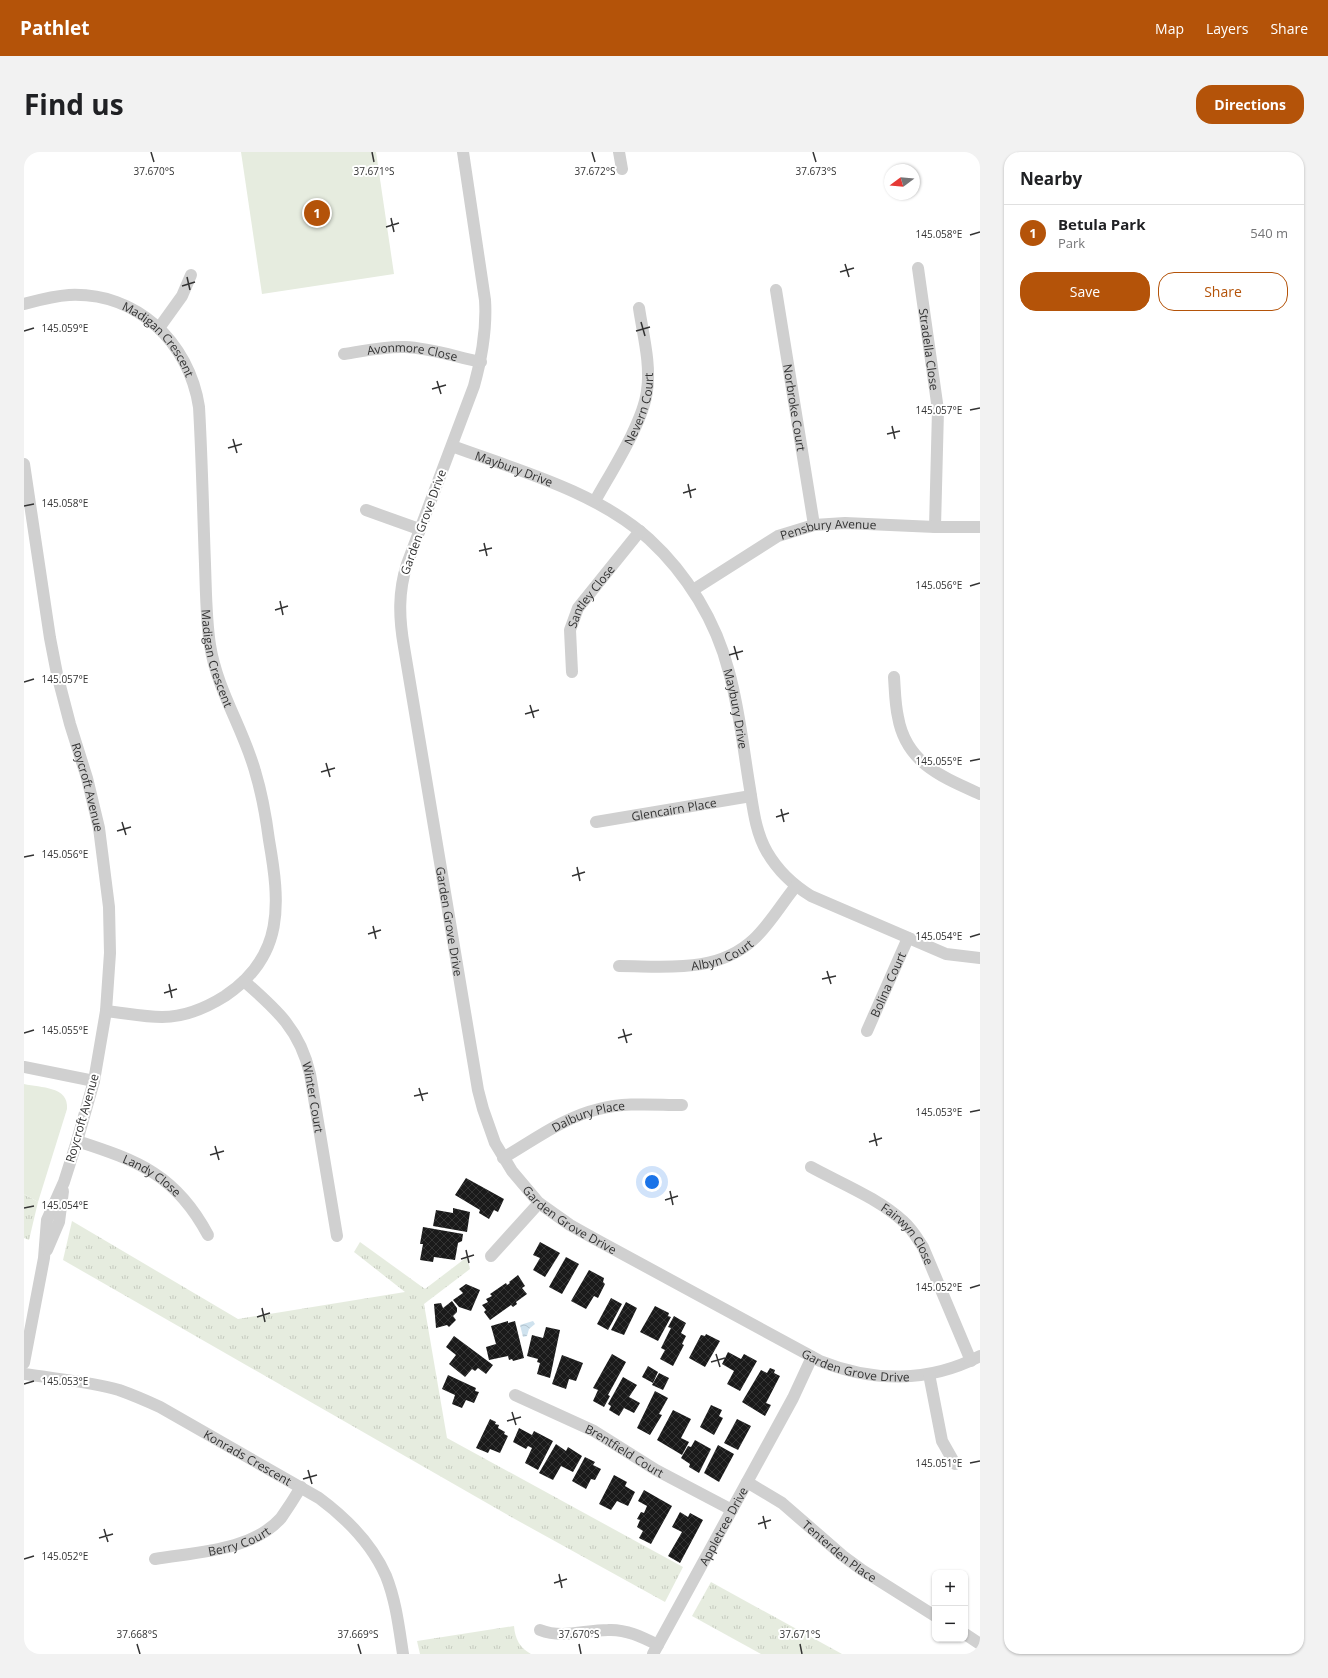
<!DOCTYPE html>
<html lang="en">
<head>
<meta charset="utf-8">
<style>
  :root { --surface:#fff; --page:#f2f2f2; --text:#202124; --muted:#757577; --line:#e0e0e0; --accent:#b45309 }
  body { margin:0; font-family:"Open Sans",sans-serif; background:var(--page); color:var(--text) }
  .controls { position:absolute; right:12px; bottom:12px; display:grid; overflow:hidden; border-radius:8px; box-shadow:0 1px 3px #0004 }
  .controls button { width:36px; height:36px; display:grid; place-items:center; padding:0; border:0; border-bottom:1px solid var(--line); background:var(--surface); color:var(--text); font:20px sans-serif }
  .compass { position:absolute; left:860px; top:12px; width:36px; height:36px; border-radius:50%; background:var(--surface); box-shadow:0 1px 3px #0004; rotate:254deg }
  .you { position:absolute; left:628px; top:1030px; width:14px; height:14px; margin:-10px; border:3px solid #fff; border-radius:50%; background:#1a73e8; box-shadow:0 0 0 6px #1a73e833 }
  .badge { display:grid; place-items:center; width:26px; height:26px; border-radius:50%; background:var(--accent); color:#fff; font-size:13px; font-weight:700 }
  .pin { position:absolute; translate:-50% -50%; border:2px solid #fff; box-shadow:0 1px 4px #0006 }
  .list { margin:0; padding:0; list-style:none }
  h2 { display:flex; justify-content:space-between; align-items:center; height:52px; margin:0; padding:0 16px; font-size:17px }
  h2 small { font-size:13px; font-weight:400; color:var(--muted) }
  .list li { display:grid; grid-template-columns:26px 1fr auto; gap:12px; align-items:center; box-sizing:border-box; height:56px; padding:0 16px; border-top:1px solid var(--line) }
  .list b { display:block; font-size:15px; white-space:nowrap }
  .list p { margin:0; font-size:13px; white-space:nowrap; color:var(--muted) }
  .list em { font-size:13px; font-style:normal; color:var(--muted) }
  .actions { display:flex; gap:8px; padding:12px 16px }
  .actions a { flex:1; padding:9px 0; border:1px solid var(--accent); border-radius:16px; text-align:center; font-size:14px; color:var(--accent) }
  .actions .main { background:var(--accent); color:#fff }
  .map { position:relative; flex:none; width:956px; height:1502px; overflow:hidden; border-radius:16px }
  header { display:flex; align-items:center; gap:24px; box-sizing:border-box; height:56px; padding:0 20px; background:var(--accent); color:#fff }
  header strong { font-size:19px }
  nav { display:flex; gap:22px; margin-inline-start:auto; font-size:14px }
  .intro { display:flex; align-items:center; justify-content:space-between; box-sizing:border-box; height:96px; padding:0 24px }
  h1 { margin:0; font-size:28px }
  .button { padding:10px 18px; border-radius:16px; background:var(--accent); color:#fff; font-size:14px; font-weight:700 }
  main { display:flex; gap:24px; padding:0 24px }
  aside { flex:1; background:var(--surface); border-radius:16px; box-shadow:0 1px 3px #0004 }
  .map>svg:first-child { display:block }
  .grass { fill:url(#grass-tufts) }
  .green { fill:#e6ecdf }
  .water { fill:url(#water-waves) }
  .building { fill:url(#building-cross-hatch) }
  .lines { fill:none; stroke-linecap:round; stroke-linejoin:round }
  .minor { stroke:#d0d0d0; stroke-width:12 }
  .ticks { fill:none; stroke:#333; stroke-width:1.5 }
  .labels { text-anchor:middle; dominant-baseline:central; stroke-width:4; stroke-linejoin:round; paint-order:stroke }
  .street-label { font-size:12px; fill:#333; stroke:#fff }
  .ticks-label { font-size:10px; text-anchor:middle; fill:#333; stroke:#fff; stroke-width:4; stroke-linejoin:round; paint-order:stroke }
</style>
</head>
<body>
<header>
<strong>Pathlet</strong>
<nav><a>Map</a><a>Layers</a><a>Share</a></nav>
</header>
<div class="intro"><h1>Find us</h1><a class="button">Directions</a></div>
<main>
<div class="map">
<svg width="956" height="1502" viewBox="0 0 956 1502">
  <defs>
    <pattern id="grass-tufts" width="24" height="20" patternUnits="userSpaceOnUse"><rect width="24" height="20" fill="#e6ecdf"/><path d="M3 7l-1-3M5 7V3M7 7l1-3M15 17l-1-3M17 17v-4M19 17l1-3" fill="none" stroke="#c6cbc0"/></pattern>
    <pattern id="water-waves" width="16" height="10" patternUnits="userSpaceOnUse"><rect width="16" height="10" fill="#cfe2ee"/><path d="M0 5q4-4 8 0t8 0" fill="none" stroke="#b2c2cd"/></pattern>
    <pattern id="building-cross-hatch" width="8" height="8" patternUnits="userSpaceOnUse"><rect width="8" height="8" fill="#1a1a1a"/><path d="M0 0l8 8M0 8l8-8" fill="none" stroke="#333"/></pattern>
  </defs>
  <rect width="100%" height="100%" fill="#fff"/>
  <!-- grass -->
  <g class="grass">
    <polygon points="0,1042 14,1050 5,1088 0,1086"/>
    <polygon points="48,1069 214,1167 381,1140 330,1100 336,1090 401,1137 443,1105 446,1117 400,1152 423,1286 659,1415 641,1450 489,1366 39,1108"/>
    <polygon points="687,1430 818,1502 737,1502 668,1464"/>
    <path d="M490 1474C491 1487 496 1496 507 1502H396L393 1489Z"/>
  </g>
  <!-- green -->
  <g class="green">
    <polygon points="217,0 352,0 370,122 238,142"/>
    <path d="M0 932C17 936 45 934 43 957L14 1050 0 1042Z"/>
  </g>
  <!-- water -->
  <polygon class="water" points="509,1169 511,1172 505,1177 503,1184 499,1185 496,1173"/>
  <!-- building -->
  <g class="building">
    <polygon points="442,1026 480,1047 474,1060 470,1058 465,1067 455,1061 456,1058 431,1043"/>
    <polygon points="429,1056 446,1060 443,1080 409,1074 412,1058 429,1061"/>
    <polygon points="399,1075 439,1082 438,1089 434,1091 431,1108 410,1105 409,1110 396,1108 399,1092 396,1092"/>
    <polygon points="516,1090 536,1101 521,1125 509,1118 516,1106 509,1103"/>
    <polygon points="542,1105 555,1112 538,1142 525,1135"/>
    <polygon points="565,1118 580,1126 579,1130 581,1132 574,1146 570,1144 562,1157 547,1149"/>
    <polygon points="494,1123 501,1134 498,1136 503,1142 492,1150 493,1152 489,1155 487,1153 466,1168 460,1160 462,1158 458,1153 464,1150 462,1147 468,1144 466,1142 482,1131 483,1133 486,1131 485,1130"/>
    <polygon points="442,1132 456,1138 447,1159 435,1155 429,1148 439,1141 435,1137"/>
    <polygon points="587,1146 598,1152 584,1178 573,1172"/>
    <polygon points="428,1149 433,1156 433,1160 429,1164 432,1168 425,1175 423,1173 412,1176 410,1152 417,1151 419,1156"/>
    <polygon points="602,1150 613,1156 600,1183 587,1178"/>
    <polygon points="631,1154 645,1161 644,1164 647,1165 634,1189 616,1180"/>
    <polygon points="650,1164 662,1171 657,1181 662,1184 658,1192 660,1193 649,1214 636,1207 641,1198 637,1196 647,1176 644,1175"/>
    <polygon points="484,1169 484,1171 491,1169 500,1206 489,1209 488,1207 485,1208 484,1204 465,1208 462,1195 472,1192 467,1174"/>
    <polygon points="522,1175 536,1178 526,1226 513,1222 516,1211 513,1210 514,1207 503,1204 508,1183 519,1186"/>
    <polygon points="682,1182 696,1189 681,1215 665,1206 677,1183 681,1184"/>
    <polygon points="430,1184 469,1213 462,1222 454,1216 451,1219 448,1217 441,1225 425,1212 432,1203 422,1195"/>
    <polygon points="704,1200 717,1207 720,1202 733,1209 716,1239 703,1232 710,1219 698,1212"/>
    <polygon points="588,1202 602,1210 584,1243 586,1244 580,1255 569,1249 574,1238 569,1236"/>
    <polygon points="538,1203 559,1211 552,1229 545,1227 542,1237 528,1232"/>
    <polygon points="624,1214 634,1220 629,1231 618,1225"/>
    <polygon points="746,1216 751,1218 750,1221 756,1224 742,1251 747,1253 741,1264 718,1250 737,1218 743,1221"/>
    <polygon points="635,1221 645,1226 639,1238 628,1233"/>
    <polygon points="424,1223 452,1236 451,1239 455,1240 450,1251 442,1248 438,1256 428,1252 431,1243 418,1237"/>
    <polygon points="599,1225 613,1233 605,1245 616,1251 610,1261 600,1256 595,1264 585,1258 587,1254 584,1252"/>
    <polygon points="631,1239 644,1246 635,1262 638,1263 626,1283 613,1276"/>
    <polygon points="687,1253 698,1258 695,1264 699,1266 690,1283 676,1275"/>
    <polygon points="649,1258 667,1267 657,1286 665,1290 658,1303 633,1288"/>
    <polygon points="466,1267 472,1270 471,1272 475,1273 474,1276 481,1280 480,1282 484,1284 476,1301 466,1297 464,1301 452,1296"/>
    <polygon points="713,1267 727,1274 714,1298 700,1291"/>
    <polygon points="495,1276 508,1283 510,1279 529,1289 514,1318 501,1311 508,1296 504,1294 502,1297 489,1290"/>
    <polygon points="671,1288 687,1297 675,1321 665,1315 666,1312 657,1306 664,1294 667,1295"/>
    <polygon points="532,1292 542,1299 544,1295 558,1304 549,1320 537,1314 529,1328 515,1321"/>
    <polygon points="694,1293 710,1302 695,1330 680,1321"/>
    <polygon points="561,1305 571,1310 569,1313 577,1317 571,1328 567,1327 562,1337 548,1329"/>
    <polygon points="590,1323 603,1330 601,1334 611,1340 604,1354 593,1349 587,1358 575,1352"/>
    <polygon points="620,1338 648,1354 627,1392 615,1386 619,1379 613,1375 616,1368 613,1367 617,1360 620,1361 623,1354 614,1349"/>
    <polygon points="656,1360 664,1365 666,1361 679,1368 656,1411 644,1404 658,1380 648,1375"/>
  </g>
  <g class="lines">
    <!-- minor -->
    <g class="minor">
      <path id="s1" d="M439 0 461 148C463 178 458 205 450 234L383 412C374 440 375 466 380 495L454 938 459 957 471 991 488 1019 515 1051 546 1073 571 1087 796 1209C848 1230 905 1231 956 1204"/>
      <polyline points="595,0 598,17"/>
      <path id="s2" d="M894 116 914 258 911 375"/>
      <path id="s3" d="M752 138 790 373"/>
      <path id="s4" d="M0 152C15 148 29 144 45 143 113 140 165 190 175 255 178 307 179 359 181 412 182 439 182 467 186 493 193 538 219 576 231 619 238 642 242 665 245 688 256 751 261 804 201 844 182 856 160 865 138 865 120 865 101 861 82 859"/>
      <polyline points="135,176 158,144 167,123"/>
      <path id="s5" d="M320 202C340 199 360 194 381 195 406 196 432 205 457 210"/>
      <path id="s6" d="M428 294C493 318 572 339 625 387 663 422 692 469 705 520 715 556 719 594 725 631 729 655 731 679 743 700 754 719 769 733 787 744L922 802 956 806"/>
      <path id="s7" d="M0 312 26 486 33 522 46 572 63 626 75 676 85 755 86 801 82 859 70 929 53 989 40 1030 23 1068 20 1106 0 1211"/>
      <path id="s8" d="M571 349C587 320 619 271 623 239 627 212 619 183 615 156"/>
      <polyline points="342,358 395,377"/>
      <path id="s9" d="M669 438 754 384 790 373 821 371 911 375H956"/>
      <path id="s10" d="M548 520 546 478 554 456 616 379"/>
      <path d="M870 525C871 539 871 552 874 565 882 611 918 625 956 642"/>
      <path id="s11" d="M572 670 727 644"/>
      <path id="s12" d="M595 814C642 814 693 822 730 787 746 772 758 751 772 734"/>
      <path id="s13" d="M220 829C253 858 276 878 286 922L313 1084"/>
      <path id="s14" d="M843 879 884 786"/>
      <polyline points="0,915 70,929"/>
      <path id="s15" d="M53 989C115 1009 152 1023 184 1083"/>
      <path id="s16" d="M479 1006C510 988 540 965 575 957 602 950 631 953 658 953"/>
      <path id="s17" d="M787 1015C818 1032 854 1046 880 1070 888 1077 893 1086 899 1095L947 1209"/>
      <polyline points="23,1098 35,1070 39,1039"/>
      <polyline points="467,1104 515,1051"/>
      <path id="s18" d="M0 1222C31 1227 65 1229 95 1238 109 1243 123 1249 136 1255L295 1346C322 1366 348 1392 362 1424 372 1449 375 1476 379 1502"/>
      <polyline points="905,1222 918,1289 931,1312"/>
      <path id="s19" d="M491 1243 570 1279 632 1318 708 1358"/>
      <path id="s20" d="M723 1330 758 1351 819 1404 838 1418 911 1464"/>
      <path id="s21" d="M131 1407C172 1400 228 1399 257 1366 264 1356 271 1345 277 1335"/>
      <path d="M516 1478C539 1487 560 1478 584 1478 602 1477 618 1485 634 1493"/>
      <polyline points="941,1482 956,1492"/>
      <path id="s22" d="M629 1502 769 1246 788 1205"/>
    </g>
  </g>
  <!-- ticks -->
  <path class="ticks" d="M127 0 130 10M348 0 350 10M568 0 571 10M789 0 792 10M367 66 370 80M362 75 375 71M946 83 956 80M821 112 825 125M816 120 830 116M163 125 166 138M158 134 171 130M617 170 621 184M0 179 10 176M612 179 626 175M413 229 417 242M408 237 422 233M946 258 956 256M868 274 871 287M863 282 876 279M209 287 213 301M204 296 218 292M664 332 667 346M659 341 672 337M0 354 10 352M460 391 463 404M455 399 468 396M946 434 956 431M256 449 259 463M251 458 264 454M710 494 714 508M705 503 719 499M0 530 10 527M506 553 510 566M501 562 515 558M946 609 956 607M302 611 306 625M297 620 311 616M757 657 760 670M752 665 765 661M98 670 102 683M93 679 107 675M0 705 10 703M553 715 556 729M548 724 561 720M349 774 352 787M344 782 357 778M946 785 956 782M803 819 807 832M798 827 812 824M145 832 148 846M140 841 153 837M599 877 603 891M0 881 10 878M594 886 608 882M395 936 399 949M390 944 404 941M946 960 956 958M850 981 853 994M845 990 858 986M191 994 195 1008M186 1003 200 999M646 1039 649 1053M641 1048 654 1044M0 1056 10 1054M442 1098 445 1111M437 1107 450 1103M946 1136 956 1133M238 1156 241 1170M233 1165 246 1161M692 1202 696 1215M687 1210 701 1206M0 1232 10 1229M488 1260 492 1273M483 1269 497 1265M946 1311 956 1309M284 1318 288 1332M279 1327 293 1323M739 1364 742 1377M734 1372 747 1368M80 1377 84 1390M75 1386 89 1382M0 1407 10 1404M535 1422 538 1436M530 1431 543 1427M113 1492 116 1502M334 1492 337 1502M555 1492 557 1502M776 1492 778 1502"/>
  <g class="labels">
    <!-- street labels -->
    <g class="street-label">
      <text stroke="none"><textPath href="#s4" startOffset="152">Madigan Crescent</textPath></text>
      <text stroke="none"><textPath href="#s2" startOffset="82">Stradella Close</textPath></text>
      <text stroke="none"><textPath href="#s5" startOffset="69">Avonmore Close</textPath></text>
      <text stroke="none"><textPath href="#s8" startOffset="103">Nevern Court</textPath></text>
      <text stroke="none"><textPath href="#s3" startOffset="119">Norbroke Court</textPath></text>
      <text stroke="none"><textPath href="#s6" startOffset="66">Maybury Drive</textPath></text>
      <text transform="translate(399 370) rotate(-70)">Garden Grove Drive</text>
      <text stroke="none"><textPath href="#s9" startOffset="152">Pensbury Avenue</textPath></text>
      <text stroke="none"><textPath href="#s10" startOffset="82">Santley Close</textPath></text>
      <text stroke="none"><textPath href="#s4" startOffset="487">Madigan Crescent</textPath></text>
      <text stroke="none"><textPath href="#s6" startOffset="414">Maybury Drive</textPath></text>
      <text stroke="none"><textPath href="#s7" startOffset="330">Roycroft Avenue</textPath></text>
      <text stroke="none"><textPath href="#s11" startOffset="79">Glencairn Place</textPath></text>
      <text stroke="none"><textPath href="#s1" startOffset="789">Garden Grove Drive</textPath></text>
      <text stroke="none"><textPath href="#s12" startOffset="105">Albyn Court</textPath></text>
      <text stroke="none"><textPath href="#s14" startOffset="51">Bolina Court</textPath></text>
      <text stroke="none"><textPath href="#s13" startOffset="140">Winter Court</textPath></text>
      <text transform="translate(58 966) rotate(-74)">Roycroft Avenue</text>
      <text stroke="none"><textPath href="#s16" startOffset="96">Dalbury Place</textPath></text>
      <text stroke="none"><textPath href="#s15" startOffset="83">Landy Close</textPath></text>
      <text stroke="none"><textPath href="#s1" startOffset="1125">Garden Grove Drive</textPath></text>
      <text stroke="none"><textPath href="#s17" startOffset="120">Fairwyn Close</textPath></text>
      <text stroke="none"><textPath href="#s1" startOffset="1449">Garden Grove Drive</textPath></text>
      <text stroke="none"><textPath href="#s19" startOffset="123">Brentfield Court</textPath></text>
      <text stroke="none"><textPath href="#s18" startOffset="242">Konrads Crescent</textPath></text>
      <text stroke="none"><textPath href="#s22" startOffset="146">Appletree Drive</textPath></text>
      <text stroke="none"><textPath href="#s21" startOffset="86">Berry Court</textPath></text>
      <text stroke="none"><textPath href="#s20" startOffset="116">Tenterden Place</textPath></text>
    </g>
  </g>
  <g class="ticks-label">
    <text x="130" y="23">37.670°S</text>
    <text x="350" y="23">37.671°S</text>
    <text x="571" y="23">37.672°S</text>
    <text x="792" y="23">37.673°S</text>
    <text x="915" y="86">145.058°E</text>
    <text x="41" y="180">145.059°E</text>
    <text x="915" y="262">145.057°E</text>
    <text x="41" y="355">145.058°E</text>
    <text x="915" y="437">145.056°E</text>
    <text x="41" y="531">145.057°E</text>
    <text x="915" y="613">145.055°E</text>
    <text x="41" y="706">145.056°E</text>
    <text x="915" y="788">145.054°E</text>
    <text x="41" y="882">145.055°E</text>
    <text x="915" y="964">145.053°E</text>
    <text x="41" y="1057">145.054°E</text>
    <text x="915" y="1139">145.052°E</text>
    <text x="41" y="1233">145.053°E</text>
    <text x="915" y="1315">145.051°E</text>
    <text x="41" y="1408">145.052°E</text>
    <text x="113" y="1486">37.668°S</text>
    <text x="334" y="1486">37.669°S</text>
    <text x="555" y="1486">37.670°S</text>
    <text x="776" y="1486">37.671°S</text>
  </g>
</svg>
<div class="controls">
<button>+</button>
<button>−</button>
</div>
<svg class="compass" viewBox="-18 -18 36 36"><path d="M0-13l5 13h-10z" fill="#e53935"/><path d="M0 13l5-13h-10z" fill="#757577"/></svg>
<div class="you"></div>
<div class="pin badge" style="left:293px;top:61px">1</div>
</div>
<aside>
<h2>Nearby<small></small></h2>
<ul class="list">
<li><span class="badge">1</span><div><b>Betula Park</b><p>Park</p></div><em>540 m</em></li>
</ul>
<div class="actions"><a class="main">Save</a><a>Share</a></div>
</aside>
</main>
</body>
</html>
